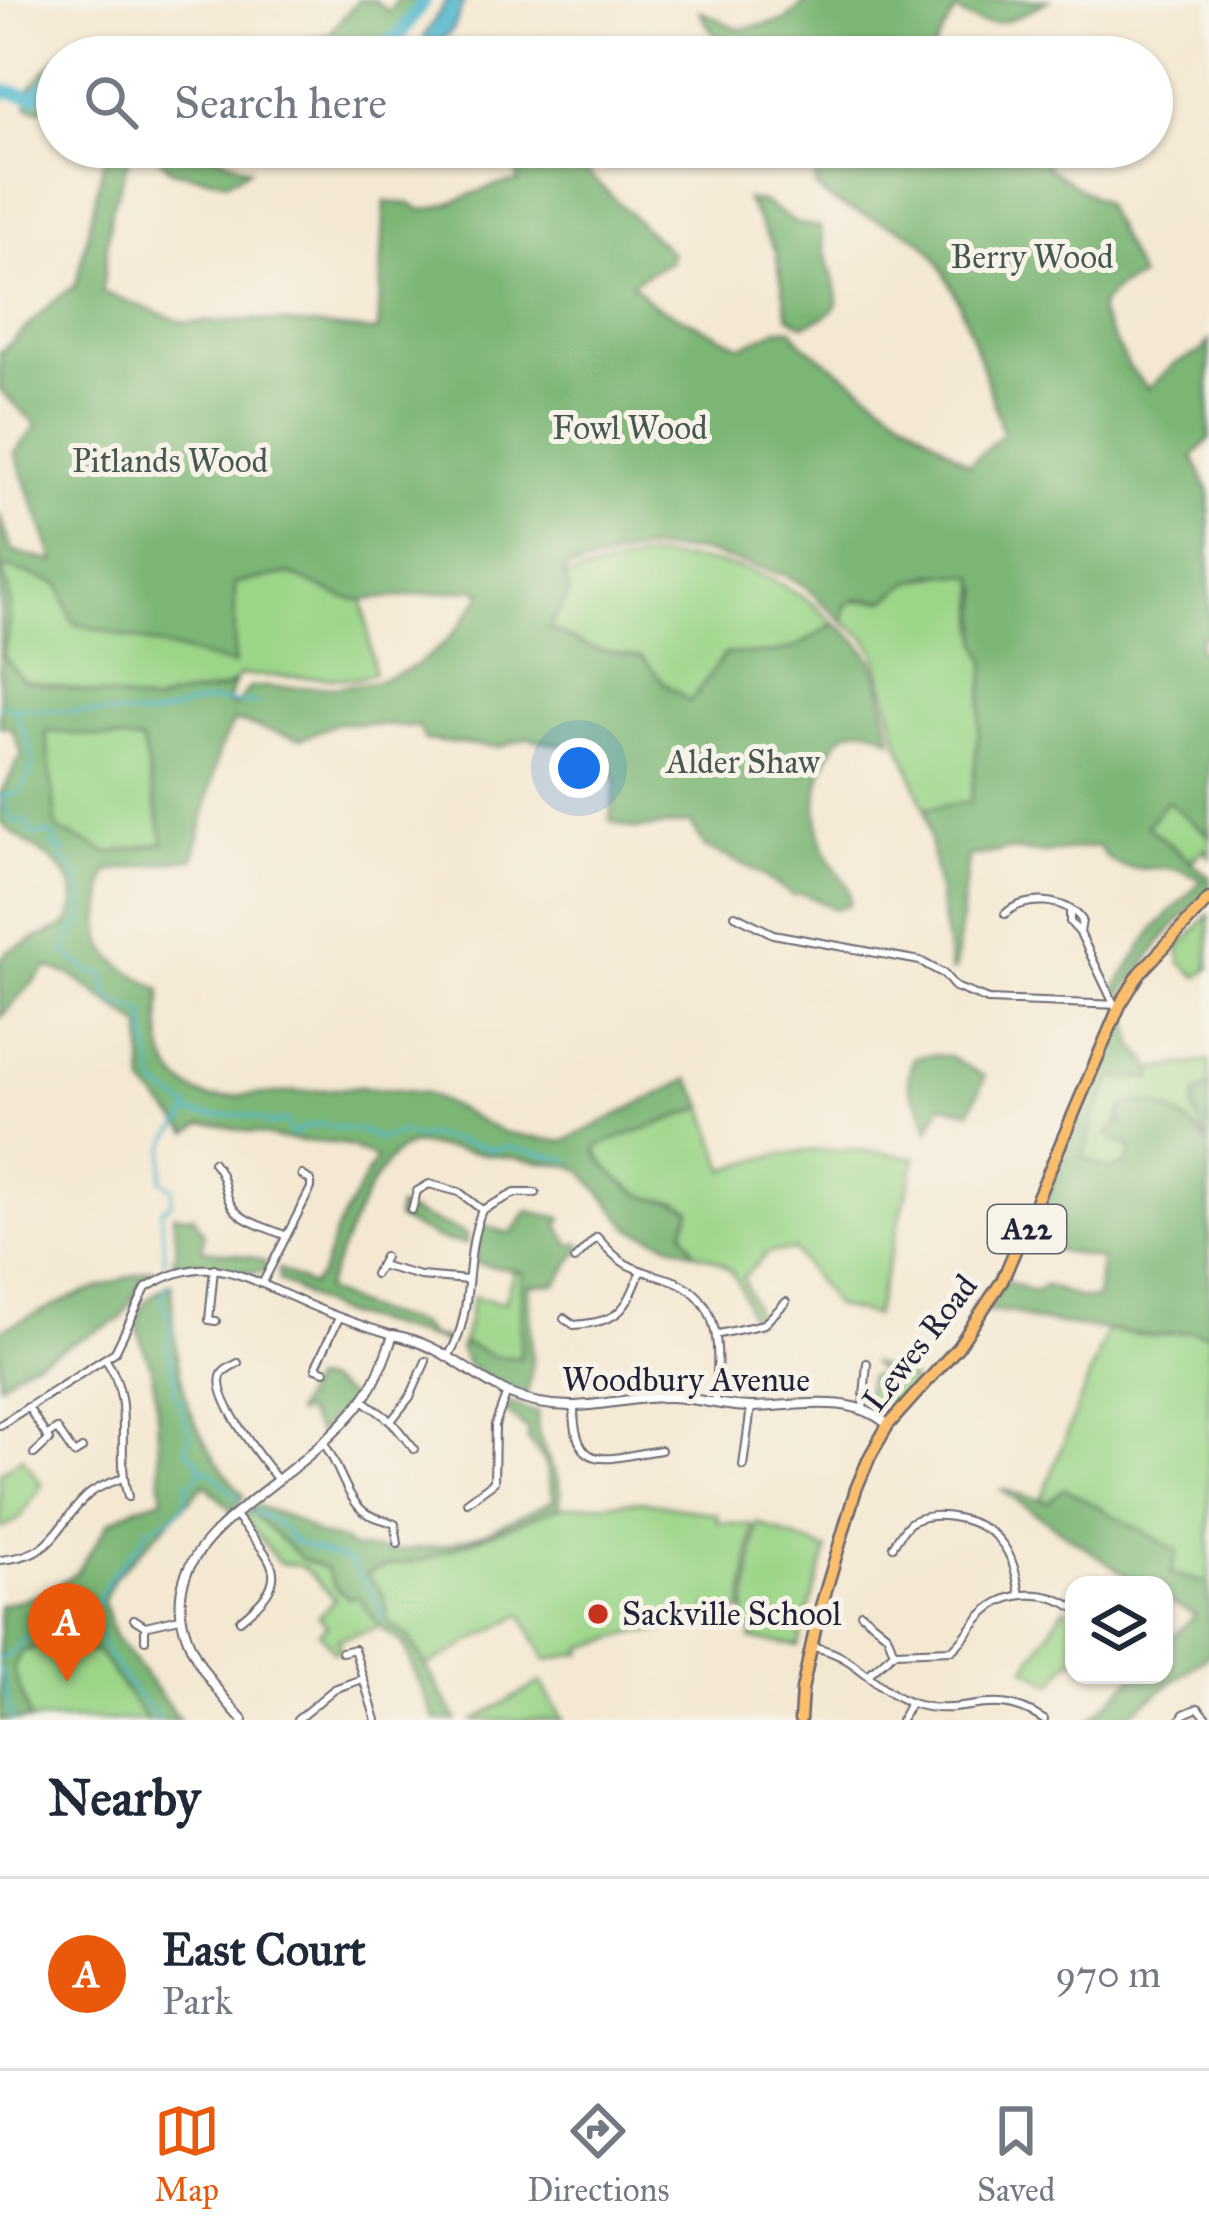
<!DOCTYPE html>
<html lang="en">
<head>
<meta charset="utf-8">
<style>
  :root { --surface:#fff; --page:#f6f6f7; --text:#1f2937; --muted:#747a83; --line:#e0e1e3; --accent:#ea580c }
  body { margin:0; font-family:"IM FELL Great Primer",serif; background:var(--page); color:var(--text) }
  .controls { position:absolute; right:36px; bottom:36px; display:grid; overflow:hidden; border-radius:24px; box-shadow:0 3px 9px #0004 }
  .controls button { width:108px; height:108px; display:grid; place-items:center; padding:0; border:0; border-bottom:3px solid var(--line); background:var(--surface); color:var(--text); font:60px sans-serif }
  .you { position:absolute; left:579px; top:768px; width:42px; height:42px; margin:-30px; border:9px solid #fff; border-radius:50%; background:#1a73e8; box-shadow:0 0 0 18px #1a73e833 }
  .badge { display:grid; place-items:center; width:78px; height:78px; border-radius:50%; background:var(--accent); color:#fff; font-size:39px; font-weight:700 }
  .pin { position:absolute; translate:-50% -99px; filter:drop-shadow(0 3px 6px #0008) }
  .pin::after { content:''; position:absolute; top:63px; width:42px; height:36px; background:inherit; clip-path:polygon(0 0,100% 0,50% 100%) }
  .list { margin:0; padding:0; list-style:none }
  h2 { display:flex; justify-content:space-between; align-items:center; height:156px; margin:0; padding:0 48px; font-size:51px }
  h2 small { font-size:39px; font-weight:400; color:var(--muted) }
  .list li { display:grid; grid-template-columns:78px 1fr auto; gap:36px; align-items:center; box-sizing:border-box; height:192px; padding:0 48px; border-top:3px solid var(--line) }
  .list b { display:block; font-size:45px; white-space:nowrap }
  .list p { margin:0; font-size:39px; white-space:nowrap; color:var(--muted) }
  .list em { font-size:39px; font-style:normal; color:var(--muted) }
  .icon { flex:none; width:66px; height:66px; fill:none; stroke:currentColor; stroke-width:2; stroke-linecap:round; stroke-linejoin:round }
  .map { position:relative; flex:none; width:1209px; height:1720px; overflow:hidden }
  .search { position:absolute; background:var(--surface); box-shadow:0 3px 9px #0004; left:36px; right:36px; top:36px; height:132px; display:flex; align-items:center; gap:30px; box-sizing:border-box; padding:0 42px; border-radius:66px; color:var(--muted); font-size:45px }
  .sheet { height:348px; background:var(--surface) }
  nav { display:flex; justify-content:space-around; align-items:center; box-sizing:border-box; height:168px; border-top:3px solid var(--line); background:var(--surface); font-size:33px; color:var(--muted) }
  nav a { display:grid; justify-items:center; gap:6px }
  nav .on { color:var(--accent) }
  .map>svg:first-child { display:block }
  .green { fill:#9bd588; stroke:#5e7c62; stroke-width:3 }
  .forest { fill:#7cb674; stroke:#4f6c58; stroke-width:3; fill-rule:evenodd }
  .water { fill:#4fb8cd; stroke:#386d84; stroke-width:3 }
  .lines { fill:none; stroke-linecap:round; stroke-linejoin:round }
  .stream { stroke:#4fb8cd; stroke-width:3 }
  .river { stroke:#4fb8cd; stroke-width:14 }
  .minor-casing { stroke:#6c6770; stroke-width:10 }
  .tertiary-casing { stroke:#6c6770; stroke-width:12 }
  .trunk-casing { stroke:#6c6770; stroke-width:15 }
  .minor { stroke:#fff; stroke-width:6 }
  .tertiary { stroke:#fff; stroke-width:8 }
  .trunk { stroke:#fabe6d; stroke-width:10 }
  .poi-dot { fill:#c8321e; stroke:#f7f3e8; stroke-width:4.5 }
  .labels { text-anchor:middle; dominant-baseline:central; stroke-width:10; stroke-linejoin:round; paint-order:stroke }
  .shield { fill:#f7f3e8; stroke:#62616f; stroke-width:3 }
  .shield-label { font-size:30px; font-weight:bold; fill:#22223b }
  .park-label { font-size:33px; fill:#465852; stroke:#f7f3e8 }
  .street-label { font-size:33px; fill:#22223b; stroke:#f7f3e8 }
  .poi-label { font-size:33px; fill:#22223b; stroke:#f7f3e8; text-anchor:start }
</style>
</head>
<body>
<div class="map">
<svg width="1209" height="1720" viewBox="0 0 1209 1720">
  <rect width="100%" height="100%" fill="#f7f3e8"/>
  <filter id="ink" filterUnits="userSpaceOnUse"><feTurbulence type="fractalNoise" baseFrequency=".00833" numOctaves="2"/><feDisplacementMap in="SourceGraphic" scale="24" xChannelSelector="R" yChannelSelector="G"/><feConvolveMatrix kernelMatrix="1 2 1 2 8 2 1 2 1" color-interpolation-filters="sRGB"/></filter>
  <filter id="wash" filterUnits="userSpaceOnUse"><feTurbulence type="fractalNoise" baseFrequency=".004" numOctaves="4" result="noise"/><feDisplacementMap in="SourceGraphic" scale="48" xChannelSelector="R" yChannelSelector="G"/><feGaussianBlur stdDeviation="2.7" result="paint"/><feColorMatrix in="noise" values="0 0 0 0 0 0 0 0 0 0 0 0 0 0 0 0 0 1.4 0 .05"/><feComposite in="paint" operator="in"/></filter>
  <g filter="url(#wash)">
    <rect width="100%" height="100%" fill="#f4e8d2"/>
    <!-- green -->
    <g class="green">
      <path d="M647 557C717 558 784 571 834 623 786 658 783 652 725 654L690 702 664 683 641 657 594 649 548 628 569 595 565 577Z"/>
      <path d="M6 567 59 584 234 664V583L290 574 344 598 363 600 374 673 356 679 240 675C221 702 181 689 155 705L23 680 4 657 2 571Z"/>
      <polygon points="945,574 974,576 977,581 977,629 986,661 985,682 971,802 925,809 897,737 875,652 865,637 845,623 843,613 850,601 885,600 910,582"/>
      <polygon points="45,730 142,742 164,843 109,853 57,829"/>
      <polygon points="1167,801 1209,835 1209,856 1204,849 1196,858 1193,856 1192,862 1147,826"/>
      <polygon points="1209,915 1209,969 1198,977 1181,963 1179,948"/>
      <path d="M1209 1061V1086L1195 1095 1194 1110 1209 1144C1183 1116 1164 1099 1121 1109L1116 1128 1132 1153 1125 1166 1109 1170 1083 1157 1097 1110 1113 1078H1152L1154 1070Z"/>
      <path d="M705 1107 725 1170C788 1146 849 1145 916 1158L874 1316 835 1306 794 1250 769 1252 743 1277 758 1319 752 1321C738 1282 739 1264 695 1253L684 1237 685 1225 678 1202C668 1200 655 1200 646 1197 628 1190 598 1164 597 1146Z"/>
      <polygon points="514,1270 522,1271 520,1359 493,1356 463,1343 473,1297 504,1303"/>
      <polygon points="1107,1331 1152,1336 1190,1331 1209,1334 1209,1584 1171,1574 1041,1500"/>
      <polygon points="870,1363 913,1380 885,1410 866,1400 869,1377 877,1375 878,1370"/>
      <polygon points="22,1457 42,1485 18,1520 3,1527 0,1526 0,1473"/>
      <path d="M641 1501 717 1514V1522L753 1525 742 1611 708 1607 706 1624C684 1622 661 1636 640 1631L582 1648 583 1653 546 1660 522 1614 427 1666 409 1637 388 1622 387 1606 366 1574 387 1566 421 1560 559 1507Z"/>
      <polygon points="250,1511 302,1559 326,1569 335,1587 357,1595 380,1627 338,1639 340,1650 334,1652 319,1632 327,1626 319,1616 335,1599 301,1565 279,1563 244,1516"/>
      <polygon points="757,1523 827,1550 798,1646 751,1639 755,1631 743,1629"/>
      <polygon points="1065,1607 1074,1614 1074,1661 1070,1660 1053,1684 1026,1668"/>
      <polygon points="43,1645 98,1652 146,1720 30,1720 13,1668 21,1652"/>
      <polygon points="541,1682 563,1720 474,1720"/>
    </g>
    <!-- forest -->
    <g class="forest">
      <polygon points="358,0 374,0 389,12 397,0 421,0 391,57 58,57 110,47 153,54 167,41 196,40 261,53 329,34"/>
      <path d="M807 0H1048C1017 18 986 37 956 10L929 57H728C722 38 706 29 700 11L739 29 785 21Z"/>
      <polygon points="57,57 57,97 40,110 28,107 30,88"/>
      <path d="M113 147H133L111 211 102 292 185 323 257 320 372 331 378 330 385 202 412 204 421 210C457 206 482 184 518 182L514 147H560L672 254 670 261 632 283 651 303 742 346 778 329H792L800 342 969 464 1003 434C989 388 956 267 919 240 886 216 842 216 815 186L821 147H1054L1046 167 1103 203 1140 277 1116 289 1100 306V315L1129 367 1148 389 1173 365 1202 351 1209 341V439L1193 457 1209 491V633L1201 637 1198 645 1204 656 1209 657V835L1167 801 1147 826 1209 877V890L1167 933 1122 994 1114 990 1153 930 1202 881C1194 876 1184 870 1174 869 1145 865 1117 878 1098 846L1043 853 1008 850 968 857 955 969 951 971 925 809 971 801 986 661 978 640 980 590 974 576 933 574 910 582 885 600 858 599 844 606 845 623 803 585 784 575 700 551 645 550 564 570 569 595 548 628 594 649 642 657 664 683 690 702 725 654C783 652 785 658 834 623 887 657 876 684 892 740 878 731 864 724 848 732 835 739 832 749 826 762 813 789 815 826 827 854 835 873 853 884 849 904L835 909 804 894 792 895 753 869 705 847 691 823 635 829 610 821 616 782 612 769 594 753 528 738 499 747 425 740 419 727 337 723 301 739 234 721 219 751 194 858 107 872C95 947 93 952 161 990 160 1041 156 1079 210 1098L362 1087 426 1093 502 1132 563 1142 689 1079 705 1107 597 1146 596 1152C605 1169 632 1193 651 1198 667 1202 678 1200 691 1210L683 1231 695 1253 631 1229 582 1171 572 1166 415 1144C374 1149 341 1256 324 1290L370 1311 419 1324 430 1336 451 1340 449 1343 335 1312 279 1280V1269L311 1286 321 1275 336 1231 376 1158 344 1144 281 1139 219 1125 202 1124 189 1133 144 1085 142 1027 71 975 47 967 0 1018V960L8 951 68 924C94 868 29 852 0 822V795L22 755 12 728 0 726V514L12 551 55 562 15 453 37 425 0 390V352C27 330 47 303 76 285L103 164ZM6 567 59 584 73 623 234 665 235 583 290 574 344 598 363 600 475 589 483 592C420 697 359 687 250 687L235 707 227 703 235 683C210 697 179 690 154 704L23 680 4 657C7 626 17 601 2 572ZM46 731 142 742 164 843 109 853 57 829Z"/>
      <polygon points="148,147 197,147 250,169 228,182 171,171"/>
      <path d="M746 199 765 203 796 223 820 227C823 240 824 253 829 266 842 303 844 311 804 325L788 316 776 252Z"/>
      <path d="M1127 1007 1134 1045 1154 1070 1152 1078H1113L1097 1110 1083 1157 1109 1170 1125 1165 1132 1153 1130 1146 1112 1141 1108 1133 1119 1125 1124 1105C1157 1094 1191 1121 1208 1145L1194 1110 1195 1095 1209 1086V1334L1190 1331 1152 1336 1032 1320 1013 1312H987L1006 1281 1035 1292 1044 1285 1080 1298 1097 1299 1101 1259 1027 1244Z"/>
      <path d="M934 1055 950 1057 985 1077 970 1111 942 1105 928 1131C925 1096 897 1098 914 1057Z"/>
      <polygon points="398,1207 466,1234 466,1244 441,1240 397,1219"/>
      <path d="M528 1211 562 1218 558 1225 571 1246 580 1243 583 1249C568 1259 568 1272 556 1284L529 1285 532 1367 527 1394C504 1387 466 1375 460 1349L463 1343 493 1356 520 1358 522 1272 475 1263 481 1224 511 1234Z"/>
      <path d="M173 1215 193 1216 204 1234 202 1249C222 1254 249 1254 265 1262L267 1270C245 1280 207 1256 172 1267L176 1247Z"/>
      <polygon points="151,1269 153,1273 142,1280 121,1319 19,1369 0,1384 0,1330 75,1296"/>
      <path d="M172 1284C173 1370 185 1431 244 1496L231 1510 205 1484 113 1579 103 1602 115 1636 180 1720H146L98 1652 43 1645 21 1652 13 1668 30 1720H0V1605L43 1594 77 1572 109 1523 139 1506 163 1499C156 1455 161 1412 151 1368 147 1351 133 1331 139 1314 144 1298 158 1290 172 1284Z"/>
      <polygon points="311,1380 327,1382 352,1399 318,1433 304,1411 297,1415 295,1412"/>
      <path d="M511 1404 538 1413C531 1450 568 1472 559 1507L421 1561 387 1566 366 1574 384 1595 388 1622 409 1637 457 1720H435L403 1644 380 1627 357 1596 348 1598 335 1587 326 1569 302 1559 250 1511 254 1505 290 1517 321 1536 342 1540 352 1548 392 1551 443 1546 485 1533 554 1500 544 1461 528 1440 527 1429 504 1410Z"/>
      <polygon points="1064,1488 1178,1551 1171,1574 1209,1584 1209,1655 1122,1720 1090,1720 1135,1675 1164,1675 1164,1646 1195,1615 1164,1599 1164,1585 1140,1585 1000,1489 1048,1502"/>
    </g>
    <!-- water -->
    <path class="water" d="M447 0H464C456 25 455 35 429 45L424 36Z"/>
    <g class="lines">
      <!-- stream -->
      <g class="stream">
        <path d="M0 707 14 706C20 724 33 745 32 764 32 772 23 785 21 793L3 795C3 802 10 819 16 823L24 819 33 835 48 833 56 839 53 849 64 850 61 859C80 872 86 904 81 925L71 934 64 952 89 971 106 975V993L117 1004 146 1013 144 1019 156 1086 189 1108C184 1127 174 1127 168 1141 162 1155 165 1166 161 1180L173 1189 171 1204 161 1210 165 1265"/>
        <polyline points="19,708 151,717 205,701 259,703"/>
        <path d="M190 1113C216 1120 248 1108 270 1125L286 1120 290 1133 297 1135 302 1126 312 1127 320 1123C339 1133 360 1124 378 1140L403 1132 414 1138 432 1136 495 1150 506 1147 570 1160"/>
        <polyline points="201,1469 207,1469 239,1499"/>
        <path d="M253 1512C270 1517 285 1526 292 1541L350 1562 380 1607 383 1621"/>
        <polyline points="0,1660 18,1648 20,1638 34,1638 55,1619 63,1600 95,1603"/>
        <polyline points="0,1668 12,1720"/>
        <path d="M159 1720C135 1691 89 1647 97 1604 98 1597 107 1585 110 1579 121 1560 141 1548 148 1528 165 1524 192 1508 188 1483L197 1479 201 1469 197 1459 186 1450 190 1434 180 1406 182 1400 174 1396 176 1383 167 1344 171 1326 162 1300 168 1282"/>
      </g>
      <!-- river -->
      <g class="river">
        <polyline points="365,57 400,35 424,0"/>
        <polyline points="0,96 3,90 34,97 57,76"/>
      </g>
    </g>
  </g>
  <g filter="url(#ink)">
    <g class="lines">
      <defs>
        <g id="minor">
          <polyline points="1070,911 1070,922 1080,933"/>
          <path d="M1005 914C1024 895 1067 898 1082 920L1080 933 1114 1004"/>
          <polyline points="735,915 773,934 920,961 944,974 955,987 988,1000 1120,1005"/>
          <path d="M213 1162C224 1175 223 1183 228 1198 235 1221 264 1226 284 1235"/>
          <polyline points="412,1210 417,1191 429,1184 459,1192 482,1210"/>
          <path d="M574 1260 597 1237C623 1268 632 1268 669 1279 725 1297 719 1354 715 1401"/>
          <polyline points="380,1265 420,1276 468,1280"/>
          <polyline points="214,1268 209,1320 216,1321"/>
          <polyline points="375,1274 384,1257"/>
          <polyline points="263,1282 311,1188 311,1181 302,1175"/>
          <path d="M564 1318 574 1325C618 1321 625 1313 640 1273"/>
          <polyline points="719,1334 764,1324 786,1302"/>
          <path d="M449 1355C476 1310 462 1259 482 1210L515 1193H536"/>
          <path d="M106 1360C136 1403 114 1450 128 1497"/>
          <path d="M238 1363C232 1366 225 1369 222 1374 210 1395 263 1461 277 1479"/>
          <polyline points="325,1371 316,1368 317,1364 339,1318"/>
          <polyline points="363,1400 391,1421 414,1449"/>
          <path d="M574 1406C574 1478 609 1457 661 1450"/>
          <polyline points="28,1407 49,1440 34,1454"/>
          <polyline points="863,1408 867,1363"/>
          <polyline points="391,1421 410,1397 426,1361"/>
          <path d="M0 1425 115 1352 146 1288C205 1251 239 1274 296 1299 328 1314 360 1325 393 1335"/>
          <polyline points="46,1436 57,1429 74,1454 82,1449"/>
          <path d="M323 1442C338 1462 347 1501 366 1513 374 1518 386 1520 395 1524L398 1544"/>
          <polyline points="743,1466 751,1407"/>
          <polyline points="467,1502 494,1482 495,1425 506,1395"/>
          <path d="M235 1516C272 1561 296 1576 240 1620"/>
          <path d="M893 1546C898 1538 903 1529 910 1523 934 1507 983 1520 1000 1541 1013 1556 1017 1577 1020 1595"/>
          <path d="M0 1560C58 1555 54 1526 88 1495 98 1486 111 1483 122 1478"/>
          <polyline points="861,1613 887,1634 894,1652"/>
          <polyline points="134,1619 145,1626 180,1618"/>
          <polyline points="145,1626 145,1640"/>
          <path d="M813 1647C860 1655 876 1694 918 1705 966 1718 993 1686 1044 1720"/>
          <polyline points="342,1652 354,1649 376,1720"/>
          <path d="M869 1674 894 1652 952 1650C965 1640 971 1625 984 1613 1008 1590 1047 1589 1074 1608"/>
          <polyline points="297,1720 334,1689 362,1679"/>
          <polyline points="901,1720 910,1703"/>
          <polyline points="1180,1720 1184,1714 1198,1708 1209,1720"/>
        </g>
        <path id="tertiary" d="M243 1720C83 1547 270 1520 362 1401 377 1382 385 1357 393 1335 466 1349 486 1406 570 1406 604 1406 637 1396 671 1397 699 1398 727 1408 754 1407 798 1406 853 1393 888 1425"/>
        <polyline id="trunk" points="800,1720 802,1690 817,1620 856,1489 870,1456 888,1425 958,1347 1002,1281 1120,1005 1140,973 1209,899"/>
      </defs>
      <!-- minor casing -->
      <use href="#minor" class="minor-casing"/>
      <!-- tertiary casing -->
      <use href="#tertiary" class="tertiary-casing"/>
      <!-- trunk casing -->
      <use href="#trunk" class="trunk-casing"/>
      <!-- minor -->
      <use href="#minor" class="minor"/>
      <!-- tertiary -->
      <use href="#tertiary" class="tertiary"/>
      <!-- trunk -->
      <use href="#trunk" class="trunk"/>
    </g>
  </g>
  <!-- markers -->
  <circle class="poi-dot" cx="598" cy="1614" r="12"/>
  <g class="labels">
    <!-- shield labels -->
    <rect class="shield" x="988" y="1205" width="78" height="48" rx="9"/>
    <g class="shield-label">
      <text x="1027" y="1229">A22</text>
    </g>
    <!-- park labels -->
    <g class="park-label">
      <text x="1032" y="257">Berry Wood</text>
      <text x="630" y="428">Fowl Wood</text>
      <text x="170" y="461">Pitlands Wood</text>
      <text x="743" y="762">Alder Shaw</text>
    </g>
    <!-- street labels -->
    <g class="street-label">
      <text transform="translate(920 1343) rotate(-52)">Lewes Road</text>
      <text x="686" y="1380">Woodbury Avenue</text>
    </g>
    <!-- poi labels -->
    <g class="poi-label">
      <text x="622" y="1614">Sackville School</text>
    </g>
  </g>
</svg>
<div class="controls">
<button><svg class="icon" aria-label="layers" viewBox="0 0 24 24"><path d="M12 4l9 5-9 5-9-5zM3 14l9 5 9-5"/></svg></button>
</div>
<div class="you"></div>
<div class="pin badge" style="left:67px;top:1682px">A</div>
<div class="search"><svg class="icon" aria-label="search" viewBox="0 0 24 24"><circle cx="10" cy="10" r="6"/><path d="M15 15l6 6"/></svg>Search here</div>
</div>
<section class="sheet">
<h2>Nearby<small></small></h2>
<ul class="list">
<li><span class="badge">A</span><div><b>East Court</b><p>Park</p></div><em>970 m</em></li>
</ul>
</section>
<nav>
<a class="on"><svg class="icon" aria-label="map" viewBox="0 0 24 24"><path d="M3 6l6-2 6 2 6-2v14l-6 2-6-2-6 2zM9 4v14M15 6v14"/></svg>Map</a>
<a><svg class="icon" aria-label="directions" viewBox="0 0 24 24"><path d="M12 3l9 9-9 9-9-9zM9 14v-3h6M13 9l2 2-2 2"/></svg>Directions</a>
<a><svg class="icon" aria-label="saved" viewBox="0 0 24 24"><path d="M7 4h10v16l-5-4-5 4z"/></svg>Saved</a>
</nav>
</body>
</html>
